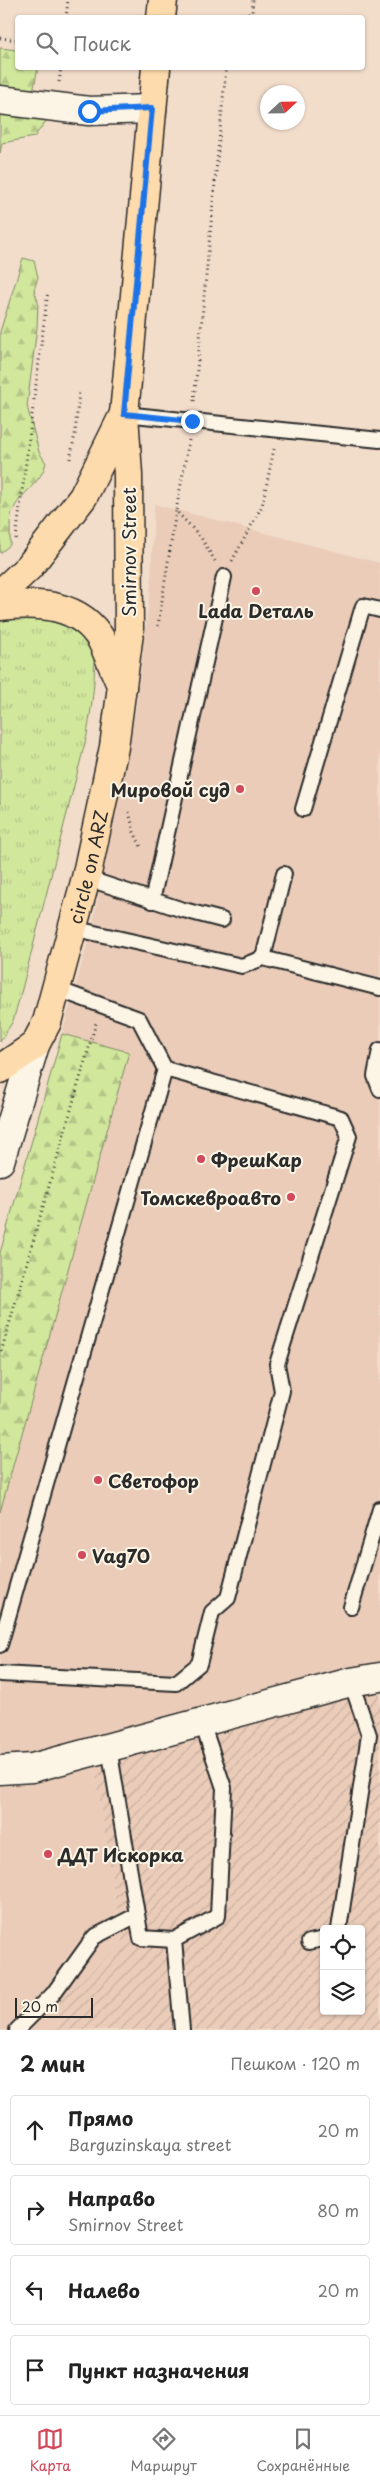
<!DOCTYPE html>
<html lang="ru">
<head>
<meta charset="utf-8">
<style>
  :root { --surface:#fff; --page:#f6f6f6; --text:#222; --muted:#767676; --line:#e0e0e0; --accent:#d1495b }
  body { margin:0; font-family:"Playpen Sans",sans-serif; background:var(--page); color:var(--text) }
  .controls { position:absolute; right:15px; bottom:15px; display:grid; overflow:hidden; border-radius:5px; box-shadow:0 1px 4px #0004 }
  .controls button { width:45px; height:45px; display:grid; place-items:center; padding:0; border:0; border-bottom:1px solid var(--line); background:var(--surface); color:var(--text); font:25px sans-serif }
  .compass { position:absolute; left:260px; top:85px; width:45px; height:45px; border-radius:50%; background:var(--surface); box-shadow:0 1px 4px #0004; rotate:68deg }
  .scale { position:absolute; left:15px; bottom:12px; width:78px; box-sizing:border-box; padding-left:5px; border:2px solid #2b2b2b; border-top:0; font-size:14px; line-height:18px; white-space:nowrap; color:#2b2b2b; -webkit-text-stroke:4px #fcf5e5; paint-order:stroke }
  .stop { position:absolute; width:15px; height:15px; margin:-11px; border:4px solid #1a73e8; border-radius:50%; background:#fff }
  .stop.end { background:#1a73e8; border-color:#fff; box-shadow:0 1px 5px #0008 }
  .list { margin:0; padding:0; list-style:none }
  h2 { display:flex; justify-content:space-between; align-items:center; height:65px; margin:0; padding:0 20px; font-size:21px }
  h2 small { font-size:16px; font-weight:400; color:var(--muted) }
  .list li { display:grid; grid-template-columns:32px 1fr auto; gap:15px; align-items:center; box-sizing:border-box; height:70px; margin:0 10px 10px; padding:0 10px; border:1px solid var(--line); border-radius:5px }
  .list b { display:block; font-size:19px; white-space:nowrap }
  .list p { margin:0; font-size:16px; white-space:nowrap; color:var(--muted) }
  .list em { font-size:16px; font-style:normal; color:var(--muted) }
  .icon { flex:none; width:28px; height:28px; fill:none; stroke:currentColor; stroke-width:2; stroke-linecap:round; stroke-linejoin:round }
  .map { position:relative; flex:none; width:380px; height:2030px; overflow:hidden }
  .search { position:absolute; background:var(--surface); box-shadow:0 1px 4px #0004; left:15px; right:15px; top:15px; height:55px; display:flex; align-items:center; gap:12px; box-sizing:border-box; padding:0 18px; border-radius:5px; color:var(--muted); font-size:19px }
  .sheet { height:385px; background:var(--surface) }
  nav { display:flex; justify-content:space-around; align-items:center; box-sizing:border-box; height:70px; border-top:1px solid var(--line); background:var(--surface); font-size:14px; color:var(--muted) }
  nav a { display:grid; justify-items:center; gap:2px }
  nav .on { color:var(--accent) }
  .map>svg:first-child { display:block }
  .built { fill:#eaccb9 }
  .industrial { fill:url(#industrial-furrows); fill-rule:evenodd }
  .grass { fill:url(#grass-tufts); stroke:#7e8964 }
  .forest { fill:url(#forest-firs); stroke:#7e8964 }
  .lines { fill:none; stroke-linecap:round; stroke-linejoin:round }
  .service-casing { stroke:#2b2b2b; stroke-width:18 }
  .minor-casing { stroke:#2b2b2b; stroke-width:31 }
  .secondary-casing { stroke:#2b2b2b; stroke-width:31 }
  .primary-casing { stroke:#2b2b2b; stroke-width:31 }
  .path { stroke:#2b2b2b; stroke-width:3; stroke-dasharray:1 4; stroke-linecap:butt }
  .service { stroke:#fcf5e5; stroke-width:14 }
  .minor { stroke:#fcf5e5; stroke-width:28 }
  .secondary { stroke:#fcf5e5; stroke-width:28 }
  .primary { stroke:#fedbac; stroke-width:28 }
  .route { stroke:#1a73e8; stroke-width:6 }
  .poi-dot { fill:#d1495b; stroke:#fcf5e5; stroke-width:2 }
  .labels { text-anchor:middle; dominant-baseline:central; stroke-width:4; stroke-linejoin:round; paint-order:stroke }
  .street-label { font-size:18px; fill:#2b2b2b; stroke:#fcf5e5 }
  .poi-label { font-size:18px; font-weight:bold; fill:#2b2b2b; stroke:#fcf5e5; text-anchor:start }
</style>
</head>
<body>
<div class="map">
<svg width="380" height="2030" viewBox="0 0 380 2030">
  <defs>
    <pattern id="industrial-furrows" width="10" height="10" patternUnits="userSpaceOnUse" patternTransform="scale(1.25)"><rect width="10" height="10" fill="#eaccb9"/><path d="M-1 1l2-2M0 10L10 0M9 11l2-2" fill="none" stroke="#c9af9f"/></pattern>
    <pattern id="grass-tufts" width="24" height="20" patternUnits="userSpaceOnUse" patternTransform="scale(1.25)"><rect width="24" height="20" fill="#d1e79c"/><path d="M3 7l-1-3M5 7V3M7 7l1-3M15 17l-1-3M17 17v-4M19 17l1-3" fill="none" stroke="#b4c687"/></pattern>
    <pattern id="forest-firs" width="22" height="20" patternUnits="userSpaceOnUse" patternTransform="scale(1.25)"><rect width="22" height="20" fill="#d1e79c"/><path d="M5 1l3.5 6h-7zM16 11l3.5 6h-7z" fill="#b4c687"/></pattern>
  </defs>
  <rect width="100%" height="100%" fill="#f2ddcb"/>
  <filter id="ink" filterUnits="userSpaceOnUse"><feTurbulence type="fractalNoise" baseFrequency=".02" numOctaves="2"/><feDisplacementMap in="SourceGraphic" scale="10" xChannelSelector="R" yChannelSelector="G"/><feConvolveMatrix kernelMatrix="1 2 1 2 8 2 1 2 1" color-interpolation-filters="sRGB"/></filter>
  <g filter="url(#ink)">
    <!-- built -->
    <g class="built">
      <polygon points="154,504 380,563 380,1663 348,1668 30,1754 0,1755 0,1253 92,928 136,709 151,583"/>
      <polygon points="94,1765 122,1942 60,2001 58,2030 0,2030 0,1786 35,1783"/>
    </g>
    <!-- industrial -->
    <path class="industrial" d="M380 1690V2030H58L60 2001 122 1942 94 1765ZM324 1929H361V2011H324Z"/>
    <!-- grass -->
    <path class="grass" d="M17 617 70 621C76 628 86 637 90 645 100 664 90 714 87 735L22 989 13 1021 0 1042V622Z"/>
    <!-- forest -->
    <g class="forest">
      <polygon points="0,48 17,50 18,68 38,68 34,87 25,97 0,94"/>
      <polygon points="0,106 50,116 34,137 2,143 0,153"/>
      <path d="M23 258 34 261 38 277 34 290 38 302 37 327 27 406 39 452 46 463C41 484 22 491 13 510 8 519 11 535 10 545L0 553V332Z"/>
      <polygon points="62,1034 129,1052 0,1512 0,1253"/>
    </g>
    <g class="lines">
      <defs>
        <g id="service">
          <polyline points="124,414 380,440"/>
          <polyline points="303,809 363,606 380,610"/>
          <polyline points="86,878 180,909 222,920"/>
          <polyline points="152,901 224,577"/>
          <polyline points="72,928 242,966 263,958 380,988"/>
          <polyline points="263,958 284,874"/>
          <polyline points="380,1050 375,1076 380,1089"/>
          <polyline points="351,1607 380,1509"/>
          <polyline points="0,1645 165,1069"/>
          <polyline points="0,1674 176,1683 199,1664 212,1612 228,1598 282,1391 277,1364 349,1136 341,1118 165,1069 139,1019 57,989"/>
          <polyline points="109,1748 141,1938 174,1940"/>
          <polyline points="339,1929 369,1735 351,1682"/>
          <polyline points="309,1942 324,1939"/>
          <polyline points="17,2030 53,1994 94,1937 137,1915"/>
          <polyline points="182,2030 174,1940 218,1916 224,1788 202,1723"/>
        </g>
        <g id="minor">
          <polyline points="0,100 89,111 152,109"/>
          <polyline points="0,1770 32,1768 351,1682 380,1677"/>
        </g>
        <polyline id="secondary" points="0,1161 35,1045"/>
        <g id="primary">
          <polyline points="161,18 163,0"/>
          <polyline points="0,594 29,567 83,497 123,416"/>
          <path d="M0 606C37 602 81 603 102 641 109 656 115 672 122 687"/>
          <path id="s1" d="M0 1069 35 1045 47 1022 86 878 114 747 129 633 128 475 124 414 156 68"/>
        </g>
      </defs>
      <!-- service casing -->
      <use href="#service" class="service-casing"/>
      <!-- minor casing -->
      <use href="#minor" class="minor-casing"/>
      <!-- secondary casing -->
      <use href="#secondary" class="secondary-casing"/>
      <!-- primary casing -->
      <use href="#primary" class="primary-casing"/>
      <!-- path -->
      <g class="path">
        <polyline points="66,18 68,0"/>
        <polyline points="239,18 252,12 253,0"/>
        <polyline points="0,38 18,40"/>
        <polyline points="59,82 61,68"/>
        <polyline points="194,401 226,68"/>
        <polyline points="189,440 176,511 200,536 215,561"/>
        <polyline points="70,459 75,434 79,391"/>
        <polyline points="16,539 48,291"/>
        <polyline points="232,561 262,506 274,449"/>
        <polyline points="158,626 176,511"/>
        <polyline points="129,812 134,832 142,849"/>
        <polyline points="0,1356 96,1023"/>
      </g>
      <!-- service -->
      <use href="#service" class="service"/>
      <!-- minor -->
      <use href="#minor" class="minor"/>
      <!-- secondary -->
      <use href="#secondary" class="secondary"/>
      <!-- primary -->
      <use href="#primary" class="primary"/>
    </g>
  </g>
  <g class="lines" filter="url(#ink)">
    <!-- route -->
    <polyline class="route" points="89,111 152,108 124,414 192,421"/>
  </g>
  <!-- markers -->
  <g class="poi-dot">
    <circle cx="256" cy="591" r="5"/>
    <circle cx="240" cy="789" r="5"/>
    <circle cx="201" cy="1159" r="5"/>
    <circle cx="291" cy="1197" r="5"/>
    <circle cx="98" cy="1480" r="5"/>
    <circle cx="82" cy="1555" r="5"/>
    <circle cx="48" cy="1854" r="5"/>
  </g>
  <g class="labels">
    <!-- street labels -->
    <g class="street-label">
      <text transform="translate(128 552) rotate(-90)">Smirnov Street</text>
      <text stroke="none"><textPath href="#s1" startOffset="229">circle on ARZ</textPath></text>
    </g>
    <!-- poi labels -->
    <g class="poi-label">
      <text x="256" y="610" text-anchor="middle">Lada Dеталь</text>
      <text x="230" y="789" text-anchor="end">Мировой суд</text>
      <text x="211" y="1159">ФрешКар</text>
      <text x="281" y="1197" text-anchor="end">Томскевроавто</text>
      <text x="108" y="1480">Светофор</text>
      <text x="92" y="1555">Vag70</text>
      <text x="58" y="1854">ДДТ Искорка</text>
    </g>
  </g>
</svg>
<div class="controls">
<button><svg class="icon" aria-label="locate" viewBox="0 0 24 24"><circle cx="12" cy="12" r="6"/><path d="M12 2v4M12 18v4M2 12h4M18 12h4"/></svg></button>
<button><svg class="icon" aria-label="layers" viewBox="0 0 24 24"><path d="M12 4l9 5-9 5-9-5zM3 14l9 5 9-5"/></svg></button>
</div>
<svg class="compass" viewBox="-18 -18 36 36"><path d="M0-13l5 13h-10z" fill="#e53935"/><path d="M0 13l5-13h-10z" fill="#767676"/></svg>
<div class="scale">20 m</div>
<div class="stop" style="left:89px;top:111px"></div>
<div class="stop end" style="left:192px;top:421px"></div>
<div class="search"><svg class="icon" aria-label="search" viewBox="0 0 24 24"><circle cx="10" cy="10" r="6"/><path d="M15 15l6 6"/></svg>Поиск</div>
</div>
<section class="sheet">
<h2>2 мин<small>Пешком · 120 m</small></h2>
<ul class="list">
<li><svg class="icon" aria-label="ahead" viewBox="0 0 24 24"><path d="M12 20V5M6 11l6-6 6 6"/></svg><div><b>Прямо</b><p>Barguzinskaya street</p></div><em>20 m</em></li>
<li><svg class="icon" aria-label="right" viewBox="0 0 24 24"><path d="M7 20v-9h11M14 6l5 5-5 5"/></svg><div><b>Направо</b><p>Smirnov Street</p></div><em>80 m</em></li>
<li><svg class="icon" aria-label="left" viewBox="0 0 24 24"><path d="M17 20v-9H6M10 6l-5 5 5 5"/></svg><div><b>Налево</b></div><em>20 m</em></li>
<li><svg class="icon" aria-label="arrive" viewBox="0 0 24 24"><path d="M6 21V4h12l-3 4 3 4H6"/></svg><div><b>Пункт назначения</b></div></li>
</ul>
</section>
<nav>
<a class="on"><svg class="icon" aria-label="map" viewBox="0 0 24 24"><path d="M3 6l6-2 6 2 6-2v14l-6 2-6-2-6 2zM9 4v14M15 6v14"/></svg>Карта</a>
<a><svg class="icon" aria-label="directions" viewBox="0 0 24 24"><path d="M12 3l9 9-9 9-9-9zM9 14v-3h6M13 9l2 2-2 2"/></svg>Маршрут</a>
<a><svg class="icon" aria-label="saved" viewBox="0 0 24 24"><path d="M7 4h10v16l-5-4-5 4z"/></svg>Сохранённые</a>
</nav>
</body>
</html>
